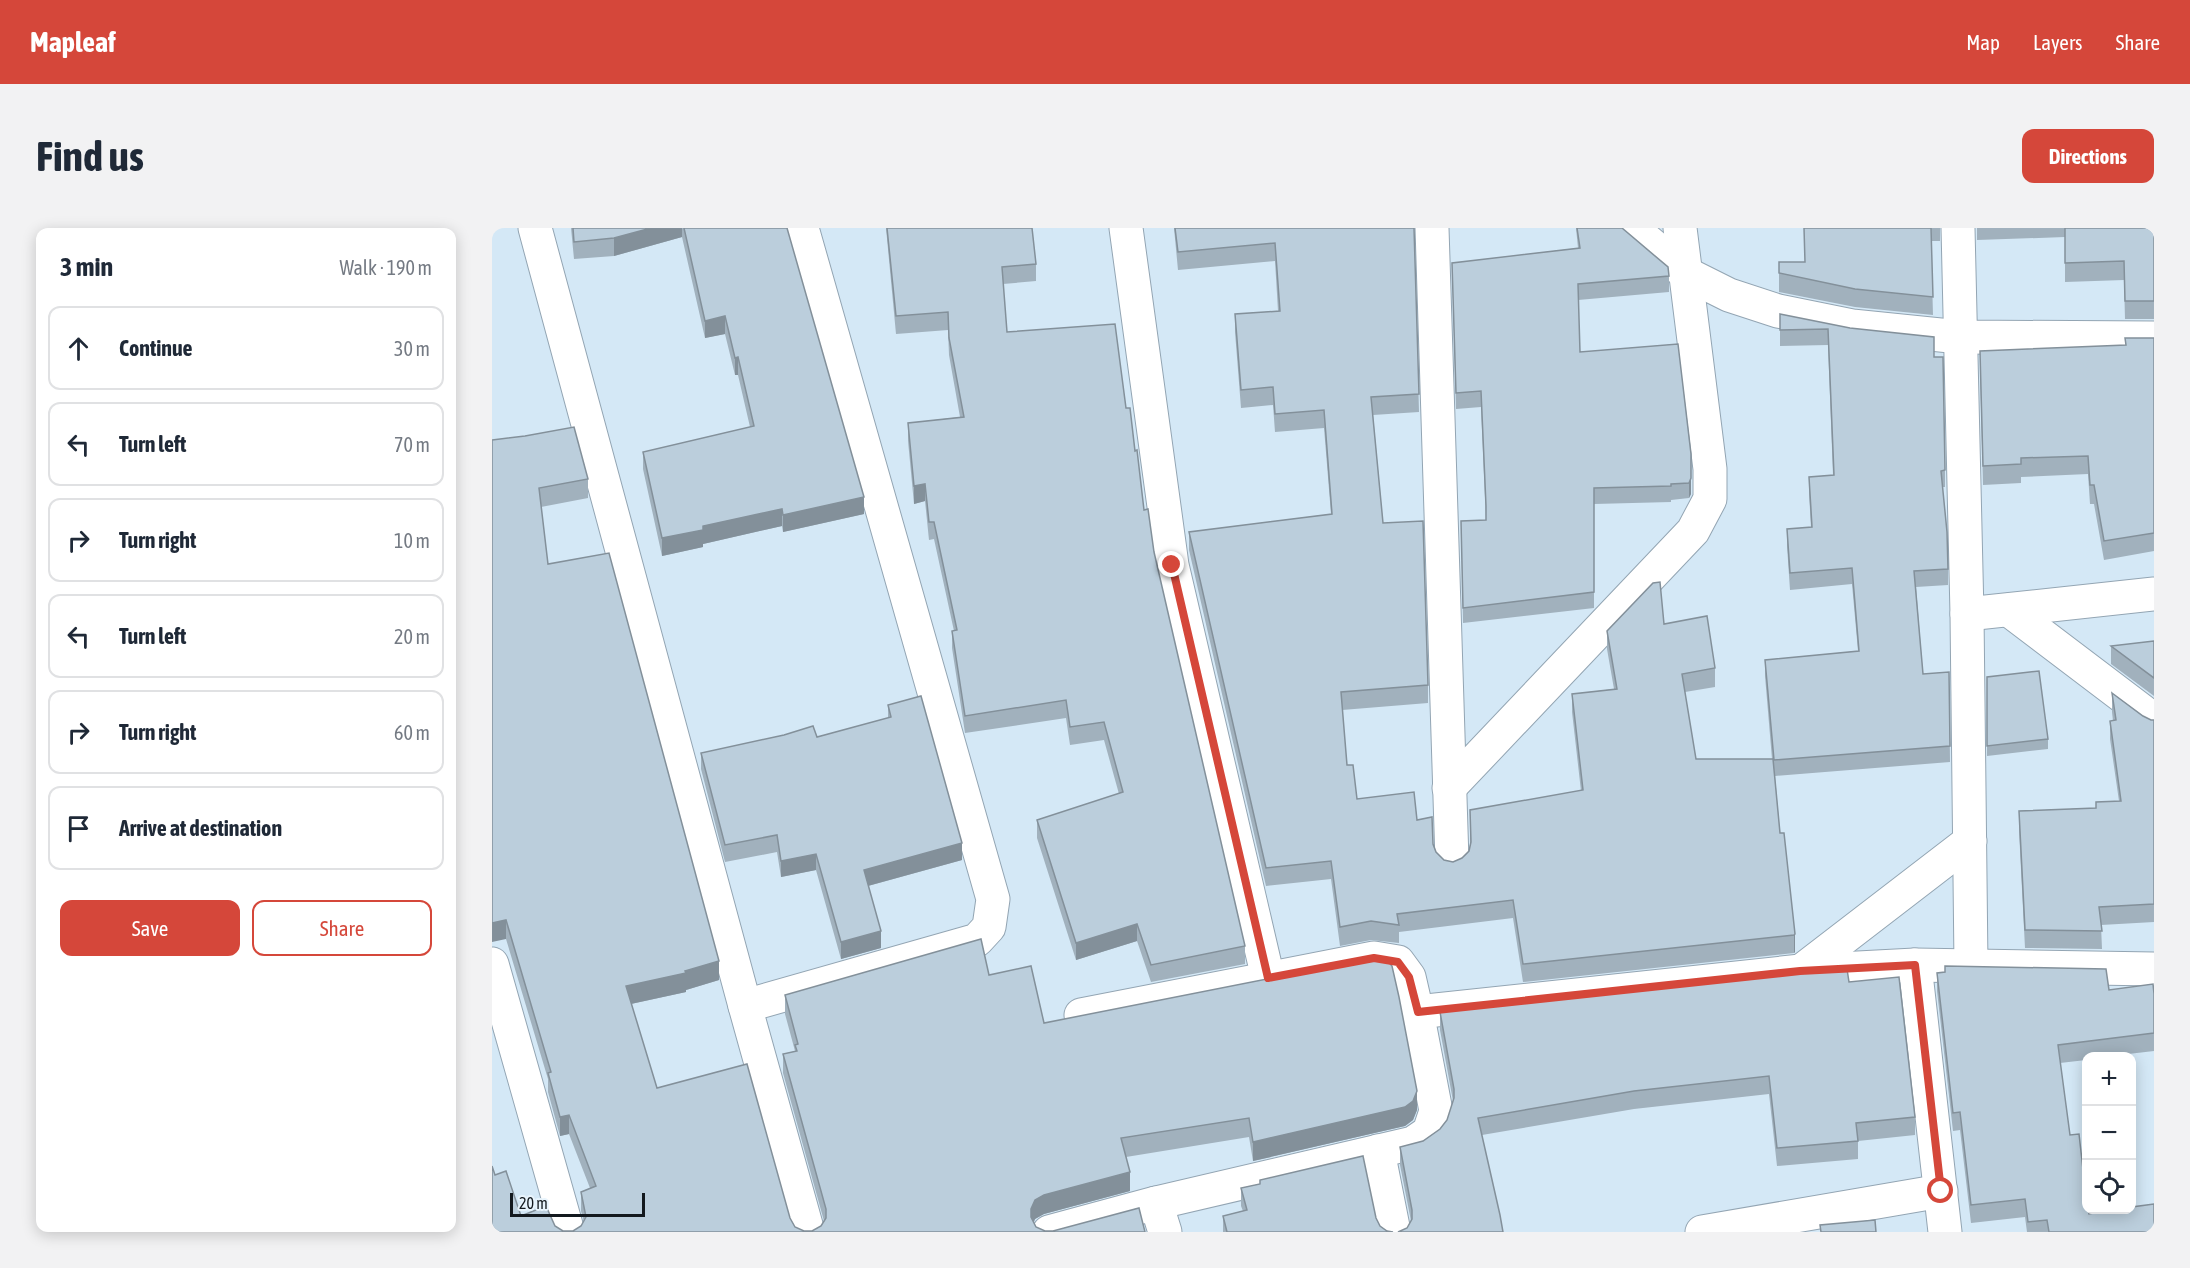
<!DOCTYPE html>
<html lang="en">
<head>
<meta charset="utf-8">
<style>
  :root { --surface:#fff; --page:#f2f2f3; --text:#1f2937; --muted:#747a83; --line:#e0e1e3; --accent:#d5473a }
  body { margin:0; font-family:"Asap Condensed",sans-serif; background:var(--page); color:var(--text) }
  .controls { position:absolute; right:18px; bottom:18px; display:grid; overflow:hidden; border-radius:12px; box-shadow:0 3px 15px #0003 }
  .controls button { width:54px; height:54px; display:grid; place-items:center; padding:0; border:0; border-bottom:2px solid var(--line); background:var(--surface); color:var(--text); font:30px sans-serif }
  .scale { position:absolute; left:18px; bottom:15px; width:135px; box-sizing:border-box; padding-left:6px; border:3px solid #13191e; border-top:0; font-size:16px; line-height:21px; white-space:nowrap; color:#13191e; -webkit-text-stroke:4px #e8f4fc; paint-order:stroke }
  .stop { position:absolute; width:18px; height:18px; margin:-14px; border:4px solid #d5473a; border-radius:50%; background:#fff }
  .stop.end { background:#d5473a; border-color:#fff; box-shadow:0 2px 6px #0008 }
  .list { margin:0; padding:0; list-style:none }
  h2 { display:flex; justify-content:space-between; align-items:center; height:78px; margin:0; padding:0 24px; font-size:26px }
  h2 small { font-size:20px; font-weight:400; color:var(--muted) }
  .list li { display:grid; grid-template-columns:39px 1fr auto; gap:18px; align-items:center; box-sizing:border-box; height:84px; margin:0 12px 12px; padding:0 12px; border:2px solid var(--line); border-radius:12px }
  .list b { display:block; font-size:22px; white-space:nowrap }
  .list em { font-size:20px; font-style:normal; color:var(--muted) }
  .actions { display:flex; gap:12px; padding:18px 24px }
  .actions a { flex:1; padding:14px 0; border:2px solid var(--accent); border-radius:12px; text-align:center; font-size:21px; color:var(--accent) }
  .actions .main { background:var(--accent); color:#fff }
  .icon { flex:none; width:33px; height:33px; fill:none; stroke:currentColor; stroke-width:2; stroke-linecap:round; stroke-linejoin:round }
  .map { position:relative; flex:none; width:1662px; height:1004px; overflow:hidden; border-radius:12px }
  header { display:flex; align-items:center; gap:36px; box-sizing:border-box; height:84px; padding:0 30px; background:var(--accent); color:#fff }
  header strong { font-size:28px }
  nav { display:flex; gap:33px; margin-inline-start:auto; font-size:21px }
  .intro { display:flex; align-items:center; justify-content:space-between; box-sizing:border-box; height:144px; padding:0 36px }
  h1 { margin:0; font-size:42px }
  .button { padding:15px 27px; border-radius:12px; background:var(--accent); color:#fff; font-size:21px; font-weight:700 }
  main { display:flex; gap:36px; padding:0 36px }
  aside { flex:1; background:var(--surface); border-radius:12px; box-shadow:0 3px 15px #0003 }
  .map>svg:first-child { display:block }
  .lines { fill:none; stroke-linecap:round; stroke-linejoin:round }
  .minor-casing { stroke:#93a5b3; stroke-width:35 }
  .minor { stroke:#fff; stroke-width:33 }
  .wall { fill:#a1b1bd }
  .shaded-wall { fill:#83909a }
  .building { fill:#bbcedc; stroke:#83909a; stroke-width:1.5 }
  .route { stroke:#d5473a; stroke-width:8 }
</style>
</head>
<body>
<header>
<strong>Mapleaf</strong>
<nav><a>Map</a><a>Layers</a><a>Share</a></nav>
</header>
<div class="intro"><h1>Find us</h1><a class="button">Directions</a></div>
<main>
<aside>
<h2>3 min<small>Walk · 190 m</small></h2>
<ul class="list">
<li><svg class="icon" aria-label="ahead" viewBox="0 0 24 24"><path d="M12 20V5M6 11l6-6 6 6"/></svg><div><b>Continue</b></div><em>30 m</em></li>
<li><svg class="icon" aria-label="left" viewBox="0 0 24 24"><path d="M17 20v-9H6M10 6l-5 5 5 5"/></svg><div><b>Turn left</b></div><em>70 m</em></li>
<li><svg class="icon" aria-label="right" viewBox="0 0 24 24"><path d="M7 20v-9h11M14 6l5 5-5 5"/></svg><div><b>Turn right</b></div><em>10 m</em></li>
<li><svg class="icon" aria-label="left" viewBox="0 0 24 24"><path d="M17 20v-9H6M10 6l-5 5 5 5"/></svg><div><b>Turn left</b></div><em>20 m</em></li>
<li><svg class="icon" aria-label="right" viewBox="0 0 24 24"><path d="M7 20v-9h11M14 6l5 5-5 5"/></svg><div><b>Turn right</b></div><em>60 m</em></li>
<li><svg class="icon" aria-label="arrive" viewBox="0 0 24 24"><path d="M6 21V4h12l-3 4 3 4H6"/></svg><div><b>Arrive at destination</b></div></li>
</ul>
<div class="actions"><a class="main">Save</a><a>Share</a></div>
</aside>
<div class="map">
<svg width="1662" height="1004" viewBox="0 0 1662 1004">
  <rect width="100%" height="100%" fill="#d4e8f6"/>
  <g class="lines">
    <defs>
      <g id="minor">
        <polyline points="43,0 253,778 316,1004"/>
        <polyline points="634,0 680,337 776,750"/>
        <polyline points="940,0 960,633"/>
        <polyline points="1140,0 1193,45 1237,67 1286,83 1360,98 1468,109 1662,110"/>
        <polyline points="1466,0 1475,386 1479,737"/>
        <polyline points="1517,382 1662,492"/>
        <polyline points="1475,386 1662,366"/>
        <polyline points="957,560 1201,303 1218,271 1218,241 1188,0"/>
        <polyline points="0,736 76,1004"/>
        <polyline points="1423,737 1453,1004"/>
        <polyline points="1309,743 1478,613"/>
        <polyline points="253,778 485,712 497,699 501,671 310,0"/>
        <polyline points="925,784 1309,743 1423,737 1662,741"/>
        <polyline points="886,923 902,1004"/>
        <polyline points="664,975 673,1004"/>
        <polyline points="557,1004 664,975 921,915 937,904 944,883 925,784 917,749 906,734 882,730 589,787"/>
        <polyline points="1210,1004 1449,963"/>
      </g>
    </defs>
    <!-- minor casing -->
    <use href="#minor" class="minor-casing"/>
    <!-- minor -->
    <use href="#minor" class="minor"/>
  </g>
  <!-- wall -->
  <g class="wall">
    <polygon points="79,0 295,0 372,286 291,304 290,298 211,316 211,319 170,328 151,241 151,224 258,199 246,147 243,147 233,106 213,110 190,9 122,28 82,31"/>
    <polygon points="394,0 540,0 544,36 544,53 511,56 515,104 634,180 643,223 652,282 753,718 753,736 659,754 645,713 584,732 545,610 545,592 627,566 612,512 578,517 574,490 473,505 460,420 460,403 462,403 442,311 437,312 433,273 422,276 416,213 416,195 468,189 457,127 456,102 404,106"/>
    <polygon points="682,0 922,0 927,184 881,187 891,295 936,457 936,475 850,482 855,537 865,571 925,592 941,616 944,624 952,632 961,634 970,630 977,623 978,617 978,582 1089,563 1080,484 1080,466 1122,461 1115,421 1115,403 1172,396 1223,440 1223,459 1193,464 1204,531 1280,531 1273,448 1273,432 1366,423 1360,356 1298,362 1295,318 1295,301 1319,299 1317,265 1317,249 1341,247 1336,117 1288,118 1288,86 1442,129 1453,242 1453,259 1450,259 1456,341 1456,357 1424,359 1431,446 1457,444 1458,534 1283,548 1288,605 1303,706 1303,724 1302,725 1031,754 1021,690 907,704 907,715 879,712 848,718 839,651 774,658 697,322 697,304 839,286 832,200 783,204 781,177 749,180 743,104 743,86 786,83 783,33 686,42"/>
    <polygon points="1084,0 1130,0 1177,48 1177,64 1086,72 1088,124 1186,116 1199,266 1197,270 1179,272 1179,274 1102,276 1102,380 971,395 969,293 994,292 989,179 964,181 960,35 1086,20"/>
    <polygon points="1312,0 1448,0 1448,13 1439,13 1441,87 1363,79 1287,64 1287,34 1313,34"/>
    <polygon points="1485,0 1662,0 1662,91 1633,91 1632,52 1573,54 1573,9 1485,12"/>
    <polygon points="1662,110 1662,323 1612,332 1602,276 1598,276 1596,246 1529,249 1529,255 1491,257 1488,142 1633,117"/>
    <polygon points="0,212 96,251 96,270 49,279 56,336 227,752 194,762 194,764 139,776 165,860 298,990 303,999 312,1003 320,1003 329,998 332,993 291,845 291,826 303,823 293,786 293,767 497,747 552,795 925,882 921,892 913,898 761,933 757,909 634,929 638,963 552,986 543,991 542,994 544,999 553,1003 0,1004 3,947 29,988 63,998 71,1003 81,1003 89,998 92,994 89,983 89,964 98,960 77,906 68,908 56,864 56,851 14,711"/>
    <polygon points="1662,413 1662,468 1619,436 1619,418"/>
    <polygon points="1495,449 1556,511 1556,521 1495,528"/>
    <polygon points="1620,465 1651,488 1659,492 1662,492 1662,694 1609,697 1610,721 1533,720 1527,602 1527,583 1604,580 1627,573 1618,511 1618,493 1621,493 1620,484"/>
    <polygon points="396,477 470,632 376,658 389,720 349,731 324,642 289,649 285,624 233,634 209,541 209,525 325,509 396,490"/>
    <polygon points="1453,738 1617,762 1662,766 1662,823 1619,828 1594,828 1594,832 1568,835 1578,907 1597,986 1662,1004 1535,1004 1533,989 1479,995 1468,902 1461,903 1445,763 1445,745 1453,744"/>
    <polygon points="1357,754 1423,889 1423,907 1366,913 1366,931 1285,938 1277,866 1142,881 990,907 915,1000 919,993 908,937 908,919 931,913 948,901 955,892 961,873 948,802 948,784"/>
    <polygon points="768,952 884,990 888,998 895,1003 901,1004 731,1004 731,988 751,983 749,978 749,960 768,956"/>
  </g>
  <!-- shaded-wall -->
  <g class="shaded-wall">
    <polygon points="159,0 190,0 190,9 122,28 122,10"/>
    <polygon points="233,88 233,106 213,110 213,93"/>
    <polygon points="246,129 246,147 243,147 243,130"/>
    <polygon points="1199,250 1199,266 1197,270 1197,255"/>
    <polygon points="433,256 433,273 422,276 422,258"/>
    <polygon points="372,269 372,286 291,304 291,287"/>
    <polygon points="290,281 290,298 211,316 211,319 170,328 170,310 211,298"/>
    <polygon points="470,615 470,632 372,659 372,642"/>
    <polygon points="324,626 324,642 289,649 289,633"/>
    <polygon points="14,692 14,711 0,714 0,695"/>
    <polygon points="645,696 645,713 584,732 584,715"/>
    <polygon points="389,703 389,720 349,731 349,714"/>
    <polygon points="1303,706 1303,724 1302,725 1302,707"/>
    <polygon points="227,733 227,752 194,762 194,764 134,777 134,758 193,743"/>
    <polygon points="925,863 925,882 921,892 913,898 761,933 761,914"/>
    <polygon points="77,887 77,906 68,908 68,889"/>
    <polygon points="638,944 638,963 552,986 543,991 539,1000 539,981 543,972 552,967"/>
  </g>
  <!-- building -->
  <g class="building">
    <polygon points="81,0 159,0 122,10 82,14"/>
    <polygon points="192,0 295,0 372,269 291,287 290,281 211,298 211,302 170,310 151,224 262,198 246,129 243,130 233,88 213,93"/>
    <polygon points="395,0 540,0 544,36 510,39 515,104 623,96 634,180 638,180 643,223 645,222 652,282 656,281 662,324 753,718 659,737 645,696 584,715 545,592 631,564 612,494 578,499 574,472 473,488 460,403 465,402 442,294 437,294 433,256 422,258 416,195 472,189 457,110 456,84 404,88"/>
    <polygon points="683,0 922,0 927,166 879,169 891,295 931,293 936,457 849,464 855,537 861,537 865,571 922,564 925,592 940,589 941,616 944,624 952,632 961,634 970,630 977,623 979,614 978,582 1091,562 1080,466 1125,461 1115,403 1161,355 1168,354 1172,396 1215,388 1223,440 1190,446 1204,531 1281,531 1288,605 1292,605 1303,706 1302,707 1031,736 1021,672 905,686 907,697 879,693 848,699 839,633 774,640 697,304 840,286 832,182 783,186 781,159 749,162 743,86 788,83 783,15 686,24"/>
    <polygon points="1085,0 1130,0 1176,39 1177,48 1086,56 1088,124 1186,116 1199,226 1199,250 1197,255 1179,256 1179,258 1102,260 1102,364 971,380 969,293 994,292 994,278 989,163 964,165 960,35 1088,20"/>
    <polygon points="1312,0 1439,0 1441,69 1363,61 1287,45 1287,34 1313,34"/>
    <polygon points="1573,0 1662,0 1662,73 1633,73 1632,33 1573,35"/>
    <polygon points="1288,86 1358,100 1442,109 1442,129 1451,129 1453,242 1449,243 1455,304 1456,341 1422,343 1431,446 1457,444 1458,518 1282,532 1273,432 1367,423 1360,340 1298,345 1295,301 1320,299 1317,249 1342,247 1336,101 1288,102"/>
    <polygon points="1633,110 1662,110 1662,305 1612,313 1602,257 1598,257 1596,228 1529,230 1529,236 1491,238 1488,123 1634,117"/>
    <polygon points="82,199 96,251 47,260 56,336 117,325 227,733 193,743 194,745 134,758 165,860 255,836 298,990 303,999 312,1003 320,1003 329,998 334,990 334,981 291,826 305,823 303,817 306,816 293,767 489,711 497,747 539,738 552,795 882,730 895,732 900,738 907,769 925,863 921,873 913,879 761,914 757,890 629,910 638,944 552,967 543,972 539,981 539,989 544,999 553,1003 561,1003 647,980 653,1004 0,1004 0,938 3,947 14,943 29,988 54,978 63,998 71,1003 81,1003 89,998 94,989 89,964 104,958 77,887 68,889 56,845 59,844 14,692 0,695 0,212 33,208"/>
    <polygon points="1662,413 1662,450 1619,418"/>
    <polygon points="1547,443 1556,511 1495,518 1495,449"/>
    <polygon points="1620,465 1651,488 1659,492 1662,492 1662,676 1607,679 1610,703 1533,702 1527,583 1604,580 1604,574 1629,573 1618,493 1624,492"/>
    <polygon points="429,468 470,615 372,642 389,703 349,714 324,626 289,633 285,607 233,617 209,525 292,507 321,498 325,509 399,489 396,477"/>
    <polygon points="1453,738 1614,741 1617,762 1661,756 1662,766 1662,805 1566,817 1578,907 1587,906 1594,968 1594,981 1596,981 1597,986 1625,981 1640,981 1640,979 1662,976 1662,1004 1557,1004 1555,992 1536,994 1533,971 1479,977 1468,884 1461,885 1445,745 1453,744"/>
    <polygon points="1355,741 1357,754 1407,749 1423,889 1364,895 1366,913 1285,920 1277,848 1142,863 986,890 1008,987 1011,1004 906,1004 915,1000 920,991 920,982 908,919 931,913 948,901 955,892 962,870 962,861 948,784 981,779 1310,744"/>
    <polygon points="871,928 884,990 888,998 895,1003 901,1004 735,1004 731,988 755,982 749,960 768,956 768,952"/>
    <polygon points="1383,992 1384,1004 1329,1004 1328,997"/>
  </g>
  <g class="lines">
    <!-- route -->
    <polyline class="route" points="680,337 776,750 882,730 906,734 917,749 926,784 1308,743 1423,737 1449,963"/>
  </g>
</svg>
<div class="controls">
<button>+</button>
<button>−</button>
<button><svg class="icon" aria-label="locate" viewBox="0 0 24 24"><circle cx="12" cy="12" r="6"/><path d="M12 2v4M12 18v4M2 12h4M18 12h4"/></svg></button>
</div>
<div class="scale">20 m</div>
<div class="stop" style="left:1449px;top:963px"></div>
<div class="stop end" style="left:680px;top:337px"></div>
</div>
</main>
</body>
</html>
